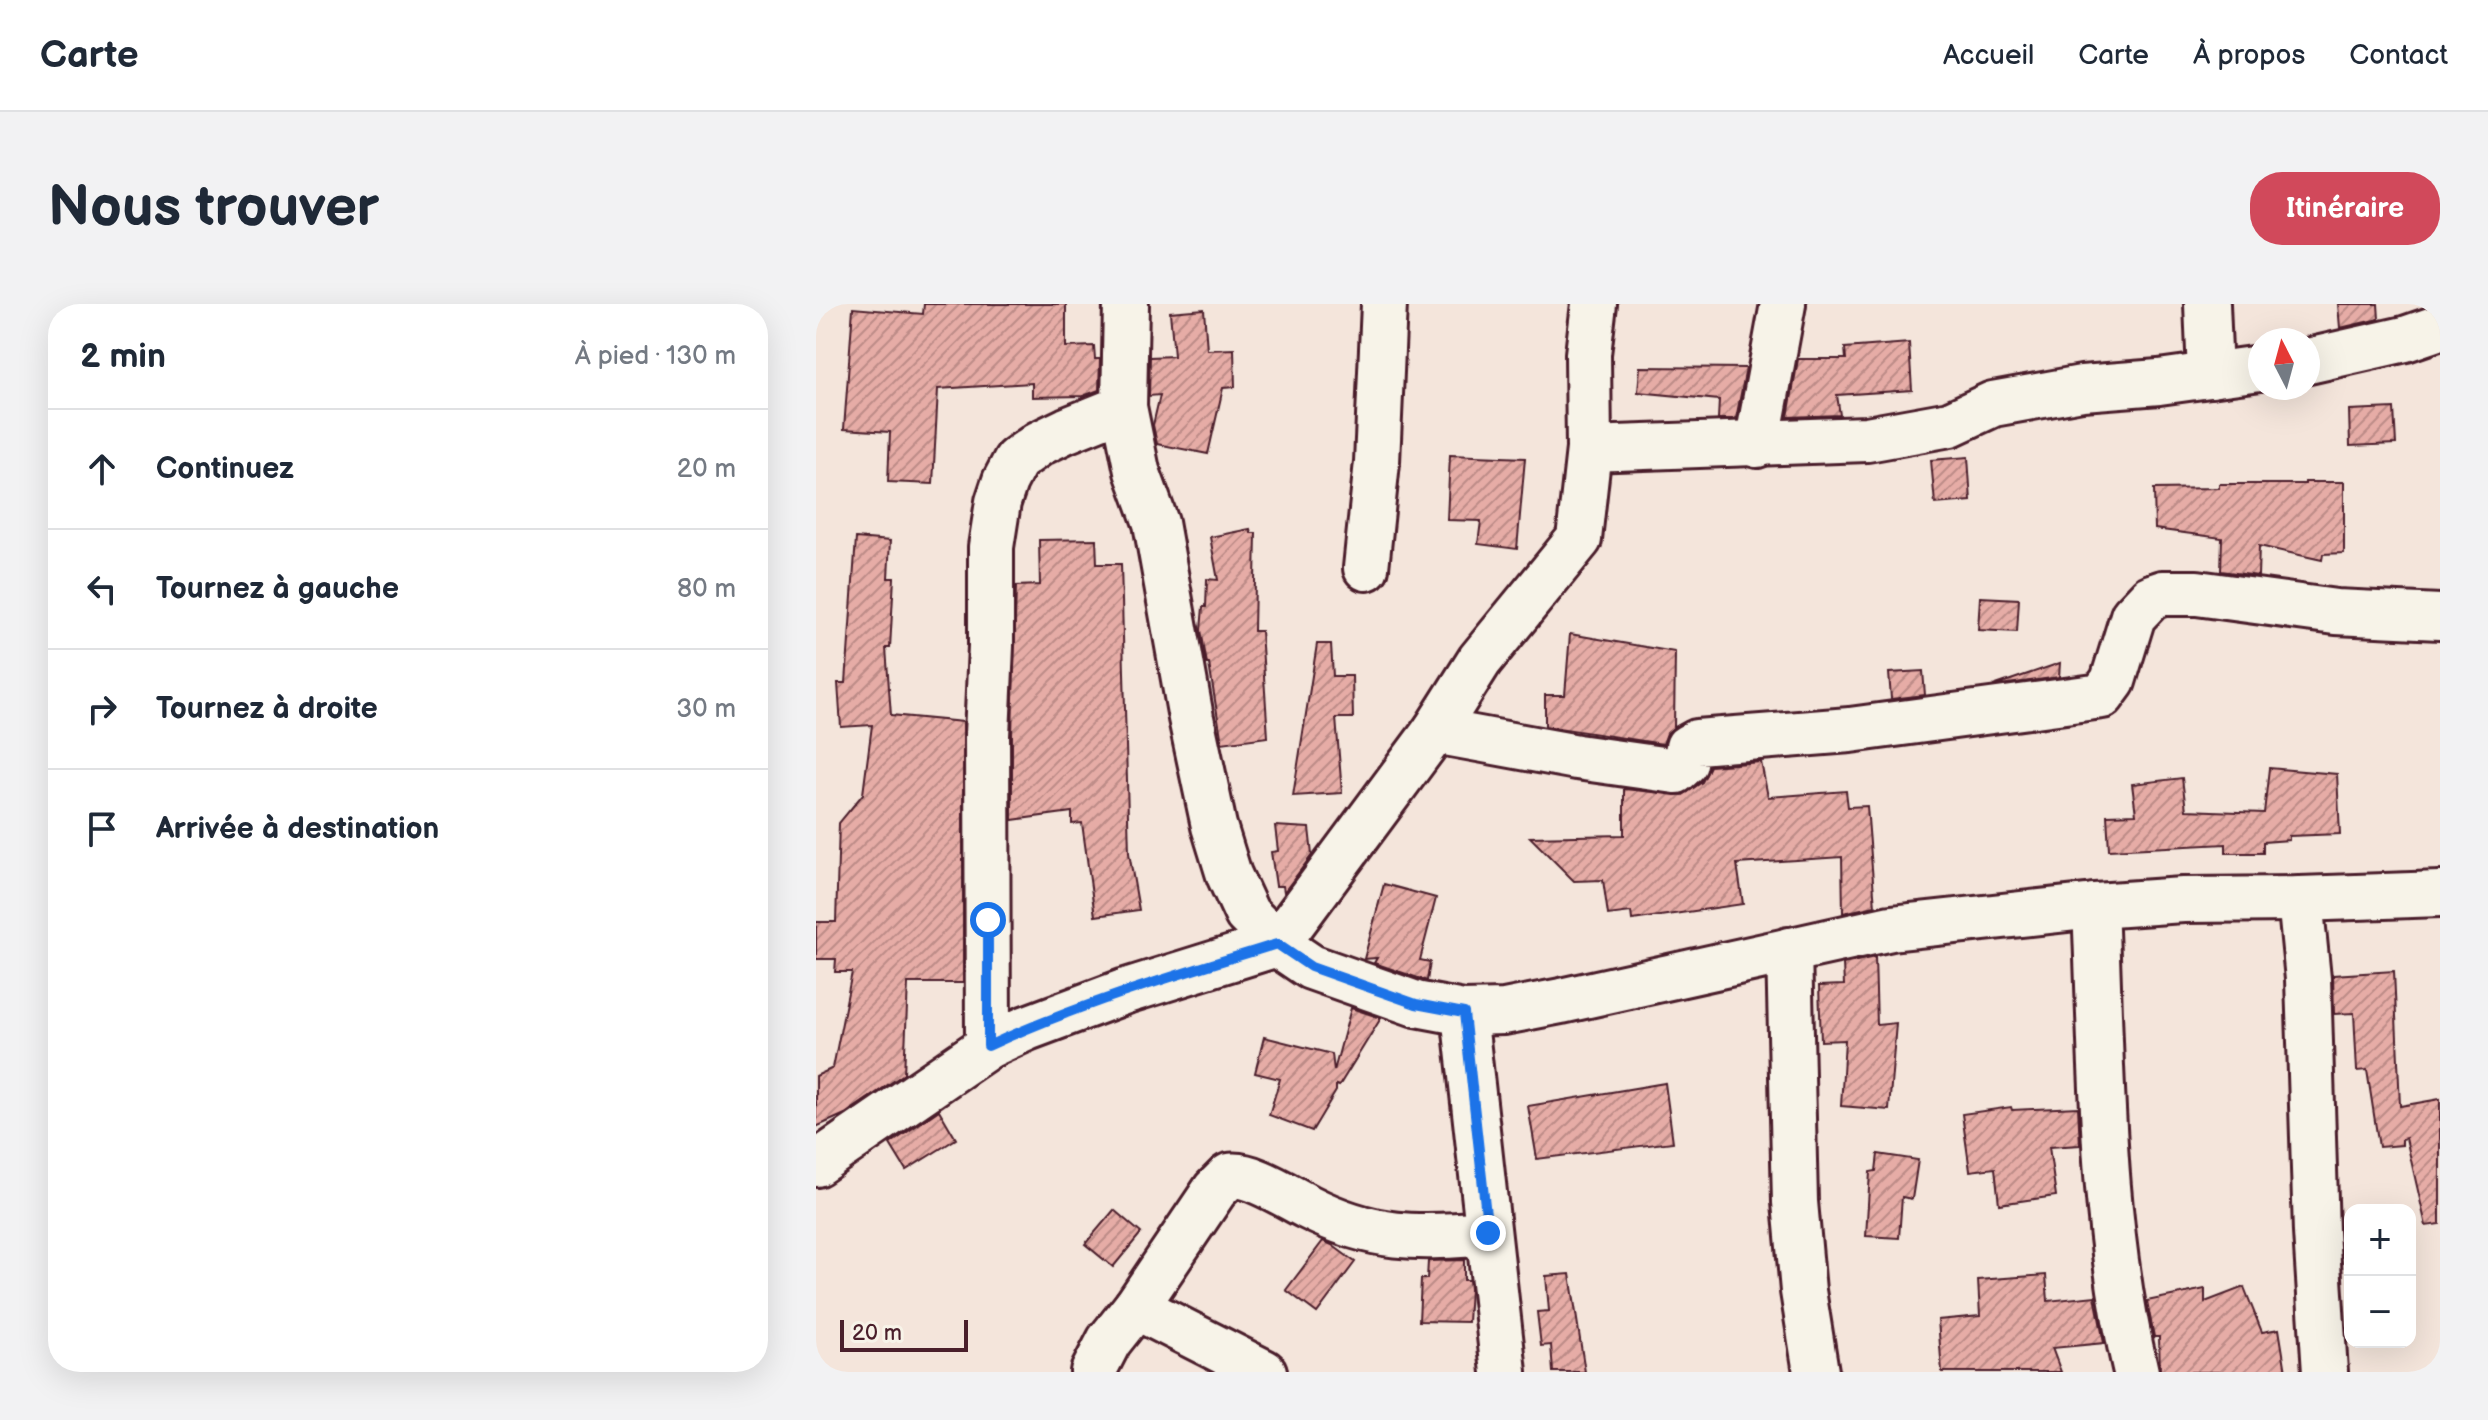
<!DOCTYPE html>
<html lang="fr">
<head>
<meta charset="utf-8">
<style>
  :root { --surface:#fff; --page:#f2f2f3; --text:#1f2937; --muted:#747a83; --line:#e0e1e3; --accent:#d1495b }
  body { margin:0; font-family:"Balsamiq Sans",sans-serif; background:var(--page); color:var(--text) }
  .controls { position:absolute; right:24px; bottom:24px; display:grid; overflow:hidden; border-radius:16px; box-shadow:0 8px 32px #0002 }
  .controls button { width:72px; height:72px; display:grid; place-items:center; padding:0; border:0; border-bottom:2px solid var(--line); background:var(--surface); color:var(--text); font:40px sans-serif }
  .compass { position:absolute; left:1432px; top:24px; width:72px; height:72px; border-radius:50%; background:var(--surface); box-shadow:0 8px 32px #0002; rotate:354deg }
  .scale { position:absolute; left:24px; bottom:20px; width:128px; box-sizing:border-box; padding-left:8px; border:4px solid #4a1f2b; border-top:0; font-size:22px; line-height:28px; white-space:nowrap; color:#4a1f2b; -webkit-text-stroke:6px #f7f3e8; paint-order:stroke }
  .stop { position:absolute; width:24px; height:24px; margin:-18px; border:6px solid #1a73e8; border-radius:50%; background:#fff }
  .stop.end { background:#1a73e8; border-color:#fff; box-shadow:0 2px 8px #0008 }
  .list { margin:0; padding:0; list-style:none }
  h2 { display:flex; justify-content:space-between; align-items:center; height:104px; margin:0; padding:0 32px; font-size:34px }
  h2 small { font-size:26px; font-weight:400; color:var(--muted) }
  .list li { display:grid; grid-template-columns:52px 1fr auto; gap:24px; align-items:center; box-sizing:border-box; height:120px; padding:0 32px; border-top:2px solid var(--line) }
  .list b { display:block; font-size:30px; white-space:nowrap }
  .list em { font-size:26px; font-style:normal; color:var(--muted) }
  .icon { flex:none; width:44px; height:44px; fill:none; stroke:currentColor; stroke-width:2; stroke-linecap:round; stroke-linejoin:round }
  .map { position:relative; flex:none; width:1624px; height:1068px; overflow:hidden; border-radius:32px }
  header { display:flex; align-items:center; gap:48px; box-sizing:border-box; height:112px; padding:0 40px; background:var(--surface); border-bottom:2px solid var(--line) }
  header strong { font-size:38px }
  nav { display:flex; gap:44px; margin-inline-start:auto; font-size:28px }
  .intro { display:flex; align-items:center; justify-content:space-between; box-sizing:border-box; height:192px; padding:0 48px }
  h1 { margin:0; font-size:56px }
  .button { padding:20px 36px; border-radius:32px; background:var(--accent); color:#fff; font-size:28px; font-weight:700 }
  main { display:flex; gap:48px; padding:0 48px }
  aside { flex:1; background:var(--surface); border-radius:32px; box-shadow:0 8px 32px #0002 }
  .map>svg:first-child { display:block }
  .building { fill:url(#building-hatch); stroke:#4a1f2b; stroke-width:2 }
  .lines { fill:none; stroke-linecap:round; stroke-linejoin:round }
  .street-casing { stroke:#4a1f2b; stroke-width:50 }
  .street { stroke:#f7f3e8; stroke-width:44 }
  .route { stroke:#1a73e8; stroke-width:10 }
</style>
</head>
<body>
<header>
<strong>Carte</strong>
<nav><a>Accueil</a><a>Carte</a><a>À propos</a><a>Contact</a></nav>
</header>
<div class="intro"><h1>Nous trouver</h1><a class="button">Itinéraire</a></div>
<main>
<aside>
<h2>2 min<small>À pied · 130 m</small></h2>
<ul class="list">
<li><svg class="icon" aria-label="ahead" viewBox="0 0 24 24"><path d="M12 20V5M6 11l6-6 6 6"/></svg><div><b>Continuez</b></div><em>20 m</em></li>
<li><svg class="icon" aria-label="left" viewBox="0 0 24 24"><path d="M17 20v-9H6M10 6l-5 5 5 5"/></svg><div><b>Tournez à gauche</b></div><em>80 m</em></li>
<li><svg class="icon" aria-label="right" viewBox="0 0 24 24"><path d="M7 20v-9h11M14 6l5 5-5 5"/></svg><div><b>Tournez à droite</b></div><em>30 m</em></li>
<li><svg class="icon" aria-label="arrive" viewBox="0 0 24 24"><path d="M6 21V4h12l-3 4 3 4H6"/></svg><div><b>Arrivée à destination</b></div></li>
</ul>
</aside>
<div class="map">
<svg width="1624" height="1068" viewBox="0 0 1624 1068">
  <defs>
    <pattern id="building-hatch" width="6" height="6" patternUnits="userSpaceOnUse" patternTransform="scale(2)"><rect width="6" height="6" fill="#e6aca6"/><path d="M-1 1l2-2M0 6l6-6M5 7l2-2" fill="none" stroke="#bc8b87"/></pattern>
  </defs>
  <rect width="100%" height="100%" fill="#f4e5db"/>
  <filter id="ink" filterUnits="userSpaceOnUse"><feTurbulence type="fractalNoise" baseFrequency=".0125" numOctaves="2"/><feDisplacementMap in="SourceGraphic" scale="16" xChannelSelector="R" yChannelSelector="G"/><feConvolveMatrix kernelMatrix="1 2 1 2 8 2 1 2 1" color-interpolation-filters="sRGB"/></filter>
  <g filter="url(#ink)">
    <!-- building -->
    <g class="building">
      <polygon points="108,0 250,0 250,43 278,42 279,55 284,55 283,86 267,92 216,93 216,79 122,85 117,180 72,178 74,128 28,125 37,4 107,10"/>
      <polygon points="1522,0 1562,0 1563,15 1524,24"/>
      <polygon points="388,5 391,46 418,45 419,83 407,84 392,150 341,140 337,121 344,91 333,92 334,53 358,52 354,8"/>
      <polygon points="1093,39 1096,86 1021,91 1024,111 972,113 982,55 1030,55 1029,44"/>
      <polygon points="824,63 930,64 920,115 902,115 903,96 822,88"/>
      <polygon points="1578,104 1580,140 1534,142 1533,106"/>
      <polygon points="634,151 709,154 701,245 662,240 665,217 631,216"/>
      <polygon points="1152,153 1155,197 1119,200 1115,156"/>
      <polygon points="1489,178 1528,178 1528,249 1507,250 1506,256 1443,242 1442,272 1405,267 1406,234 1339,225 1338,185 1403,184 1403,180 1489,180"/>
      <polygon points="434,225 435,229 440,229 438,327 445,327 452,433 406,439 393,360 391,360 385,326 387,303 390,303 391,275 402,276 394,233"/>
      <polygon points="40,234 74,237 72,274 78,274 74,344 70,344 75,411 147,418 147,679 92,679 88,770 29,810 0,823 0,772 17,764 36,668 19,668 20,655 0,655 0,618 20,618 23,519 47,490 56,421 25,423 22,379 30,379"/>
      <polygon points="280,235 281,260 305,260 313,549 323,606 279,612 266,519 256,520 256,508 196,516 196,432 200,282 224,281 223,236"/>
      <polygon points="1164,293 1203,295 1201,328 1162,326"/>
      <polygon points="754,330 859,348 858,423 851,429 847,440 729,422 729,391 749,391"/>
      <polygon points="501,340 515,340 517,372 536,372 537,414 520,414 526,489 477,492"/>
      <polygon points="1244,359 1243,373 1177,382"/>
      <polygon points="1107,367 1109,391 1075,395 1073,369"/>
      <polygon points="945,458 952,493 1030,487 1032,503 1051,502 1059,602 1027,609 1026,553 921,560 927,600 816,616 815,608 792,611 787,576 758,577 714,533 808,531 808,485 867,491 886,478 894,462"/>
      <polygon points="1453,464 1521,470 1524,530 1473,532 1473,536 1447,538 1447,549 1410,549 1410,540 1293,546 1291,511 1320,510 1316,480 1366,474 1370,506 1448,509"/>
      <polygon points="459,522 493,524 496,551 468,588 467,582 460,582 455,548 462,547"/>
      <polygon points="568,580 620,594 604,656 614,658 611,677 558,659 561,654 548,655"/>
      <polygon points="1059,653 1061,721 1080,719 1073,806 1025,802 1029,736 1005,737 1003,682 1028,681 1027,660"/>
      <polygon points="1578,667 1584,802 1624,795 1624,920 1610,922 1590,834 1586,835 1586,841 1563,843 1551,766 1541,767 1538,709 1518,710 1517,671"/>
      <polygon points="535,704 565,714 523,782 520,781 520,787 496,827 453,811 464,775 439,769 448,733 516,750 518,767"/>
      <polygon points="849,779 857,838 721,855 712,802"/>
      <polygon points="1195,803 1196,806 1262,803 1264,841 1233,843 1240,892 1183,900 1179,864 1154,867 1146,810"/>
      <polygon points="123,806 140,835 90,866 74,840"/>
      <polygon points="1062,850 1102,856 1096,895 1086,893 1083,934 1050,932 1054,868 1060,867"/>
      <polygon points="298,906 325,929 297,963 269,940"/>
      <polygon points="507,937 516,941 539,958 501,1009 470,986"/>
      <polygon points="648,956 648,976 653,976 654,985 652,1018 603,1017 605,975 611,975 612,957"/>
      <polygon points="754,970 769,1068 737,1068 735,1041 725,1042 721,1008 733,1007 730,972"/>
      <polygon points="1230,971 1232,997 1279,992 1288,1039 1236,1044 1245,1068 1126,1068 1122,1016 1164,1012 1162,976"/>
      <polygon points="1428,983 1446,1028 1463,1025 1470,1068 1344,1068 1343,1033 1338,1033 1331,997 1389,985 1389,998"/>
    </g>
    <g class="lines">
      <defs>
        <g id="street">
          <polyline points="310,0 308,103 321,167 340,219 375,414 398,522 413,571 431,610 461,640 495,663 600,700 648,709 688,1068"/>
          <polyline points="1391,0 1394,71"/>
          <polyline points="1492,57 1589,35 1624,23"/>
          <polyline points="941,141 967,0"/>
          <polyline points="773,145 1051,135 1134,120 1177,100 1266,84 1343,78 1444,64"/>
          <polyline points="550,264 561,158 568,0"/>
          <polyline points="619,427 761,453 860,467 869,459 872,443 881,438 1034,426 1286,392 1297,377 1317,312 1335,293 1347,289 1381,289 1520,308 1624,313"/>
          <polyline points="1484,595 1492,675 1500,928 1509,1068"/>
          <path d="M1279 602C1286 758 1284 916 1320 1068"/>
          <polyline points="973,646 979,898 987,987 1000,1068"/>
          <polyline points="648,709 688,708 745,697 1075,624 1279,602 1367,596 1484,595 1624,590"/>
          <polyline points="172,742 171,431 175,342 175,243 182,198 189,177 200,156 224,139 251,126 308,103"/>
          <polyline points="0,860 172,742 211,724 310,687 461,640 619,427 664,356 763,235 773,145 772,50 778,0"/>
          <polyline points="320,1003 448,1068"/>
          <path d="M277 1068 293 1037 320 1003 399 886 413 872C434 868 472 893 492 903 557 936 601 935 672 929"/>
        </g>
      </defs>
      <!-- street casing -->
      <use href="#street" class="street-casing"/>
      <!-- street -->
      <use href="#street" class="street"/>
    </g>
  </g>
  <g class="lines" filter="url(#ink)">
    <!-- route -->
    <path class="route" d="M172 616V742C265 699 363 670 461 640L495 663 600 700 648 709 672 929"/>
  </g>
</svg>
<div class="controls">
<button>+</button>
<button>−</button>
</div>
<svg class="compass" viewBox="-18 -18 36 36"><path d="M0-13l5 13h-10z" fill="#e53935"/><path d="M0 13l5-13h-10z" fill="#747a83"/></svg>
<div class="scale">20 m</div>
<div class="stop" style="left:172px;top:616px"></div>
<div class="stop end" style="left:672px;top:929px"></div>
</div>
</main>
</body>
</html>
